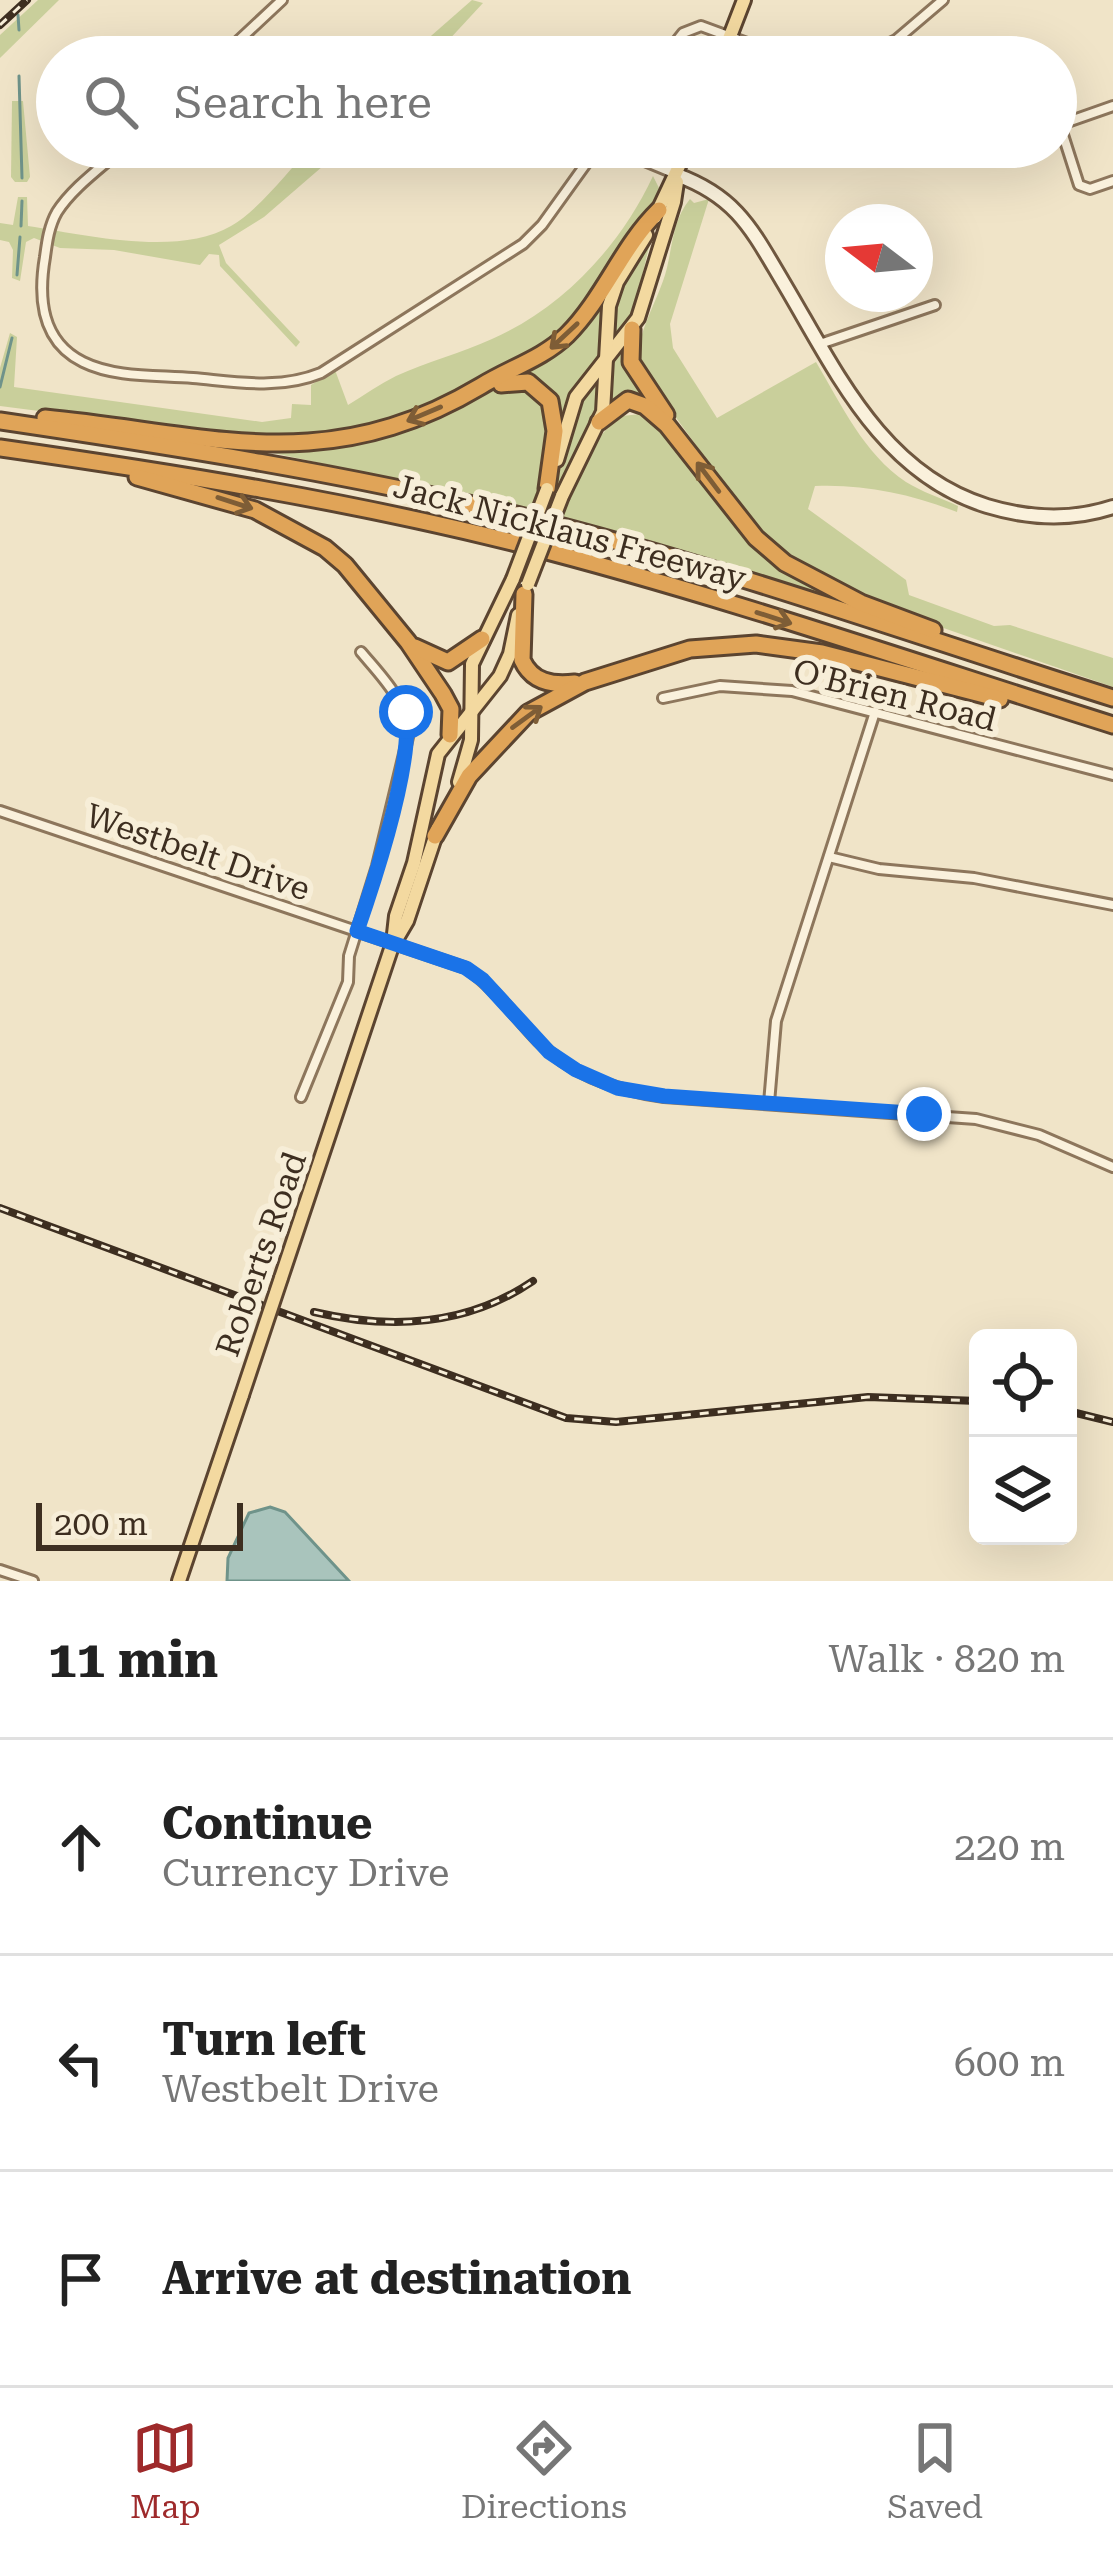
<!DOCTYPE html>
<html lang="en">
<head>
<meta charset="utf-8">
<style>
  :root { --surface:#fff; --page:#f2f2f2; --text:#222; --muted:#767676; --line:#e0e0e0; --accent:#9e2a2b }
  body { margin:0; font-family:"Roboto Serif",serif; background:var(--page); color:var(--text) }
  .controls { position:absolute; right:36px; bottom:36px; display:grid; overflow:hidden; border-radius:18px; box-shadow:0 12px 48px #0002 }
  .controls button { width:108px; height:108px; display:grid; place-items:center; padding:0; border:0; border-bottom:3px solid var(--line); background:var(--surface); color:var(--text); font:60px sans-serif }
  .compass { position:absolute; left:825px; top:204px; width:108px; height:108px; border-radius:50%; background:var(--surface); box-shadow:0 12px 48px #0002; rotate:286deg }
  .scale { position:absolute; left:36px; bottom:30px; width:207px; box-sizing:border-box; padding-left:12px; border:6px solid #3d2e20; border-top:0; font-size:33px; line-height:42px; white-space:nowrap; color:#3d2e20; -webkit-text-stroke:9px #f7eed8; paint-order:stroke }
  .stop { position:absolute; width:36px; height:36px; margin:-27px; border:9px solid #1a73e8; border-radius:50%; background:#fff }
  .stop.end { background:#1a73e8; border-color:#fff; box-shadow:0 3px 12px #0008 }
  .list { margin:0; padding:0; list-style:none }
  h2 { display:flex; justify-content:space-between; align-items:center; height:156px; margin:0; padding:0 48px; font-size:51px }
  h2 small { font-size:39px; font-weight:400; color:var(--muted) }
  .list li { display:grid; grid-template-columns:78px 1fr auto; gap:36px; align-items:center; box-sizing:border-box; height:216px; padding:0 48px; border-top:3px solid var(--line) }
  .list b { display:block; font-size:45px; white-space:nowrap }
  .list p { margin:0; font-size:39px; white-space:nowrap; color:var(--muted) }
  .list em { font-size:39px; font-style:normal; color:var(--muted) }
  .icon { flex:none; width:66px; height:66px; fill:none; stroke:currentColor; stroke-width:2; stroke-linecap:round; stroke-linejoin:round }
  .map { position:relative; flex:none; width:1113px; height:1581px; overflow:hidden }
  .search { position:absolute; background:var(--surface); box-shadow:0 12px 48px #0002; left:36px; right:36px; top:36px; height:132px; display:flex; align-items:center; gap:30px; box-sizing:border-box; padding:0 42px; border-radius:66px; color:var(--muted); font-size:45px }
  .sheet { height:804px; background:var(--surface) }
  nav { display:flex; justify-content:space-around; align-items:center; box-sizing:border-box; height:168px; border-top:3px solid var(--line); background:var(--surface); font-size:33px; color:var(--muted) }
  nav a { display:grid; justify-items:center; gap:6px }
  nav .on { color:var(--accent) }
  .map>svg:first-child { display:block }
  .green { fill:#c9cf9b }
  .water { fill:#a9c4bc; stroke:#6f938a; stroke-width:3 }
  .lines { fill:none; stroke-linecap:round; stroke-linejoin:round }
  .stream { stroke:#6f938a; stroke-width:3 }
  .minor-casing { stroke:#8d765c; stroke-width:14 }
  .secondary-casing { stroke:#6f573f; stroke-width:18 }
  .primary-casing { stroke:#5b4430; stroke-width:18 }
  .motorway-casing { stroke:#5b4430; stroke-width:21 }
  .minor { stroke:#faf1dc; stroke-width:8 }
  .secondary { stroke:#faf1dc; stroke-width:12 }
  .primary { stroke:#f3d9a0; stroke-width:12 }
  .motorway { stroke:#e0a458; stroke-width:15 }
  .rail-casing { stroke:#3d2e20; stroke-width:8 }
  .rail { stroke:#f7eed8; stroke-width:3; stroke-dasharray:9; stroke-linecap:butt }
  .primary-bridge-casing { stroke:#5b4430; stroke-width:18; stroke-linecap:butt }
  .primary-bridge { stroke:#f3d9a0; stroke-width:12 }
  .oneway { stroke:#7e5d36 }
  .route { stroke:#1a73e8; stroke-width:15 }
  .labels { text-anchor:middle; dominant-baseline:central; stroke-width:12; stroke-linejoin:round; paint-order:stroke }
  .street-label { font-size:33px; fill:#3d2e20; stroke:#f7eed8 }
</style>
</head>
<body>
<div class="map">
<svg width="1113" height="1581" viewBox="0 0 1113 1581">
  <rect width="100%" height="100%" fill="#f0e4c8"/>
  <!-- green -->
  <g class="green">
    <polygon points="38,0 59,0 0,58 0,35"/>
    <polygon points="472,0 483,3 433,57 407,57"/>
    <polygon points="12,101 23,101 30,177 27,182 15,182 11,177"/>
    <path d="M311 147H345L264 217 219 245 226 263 300 342 296 347 220 266 219 255 209 254 200 265 114 250 60 248 34 238 26 242 20 281 12 278 13 250 9 242 0 240V223L13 225 18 197H27L28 226C85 235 179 257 231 226 258 211 289 170 311 147Z"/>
    <path d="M653 176 659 188 652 206 569 325 534 354 418 410 344 434 278 437 179 429 0 406V368L10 333 17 337 14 387 262 422 291 418 292 404 311 405V385L335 370 348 405C364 395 380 384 396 376 427 362 461 353 492 339 563 308 621 245 653 176Z"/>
    <path d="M690 199 694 203 709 199 670 324 673 348 717 418 816 362C841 404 864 454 906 482 922 492 941 498 958 506L957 512C910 494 865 484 815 486L808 509 906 580 909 595 994 626 1010 625 1113 658V687L889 609 804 570 765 540 637 364C638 333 652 311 663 281 673 254 670 223 690 199Z"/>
    <polygon points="651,238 633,315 612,344 619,292"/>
    <polygon points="607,292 600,320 599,358 573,389 560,417 512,376"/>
    <polygon points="624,349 644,396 629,392 611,402 611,362"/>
    <path d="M599 376C601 421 572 453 556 494H551L577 406Z"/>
    <polygon points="506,386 530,388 549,412 545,480 534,509 264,451 337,446 373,439"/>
    <path d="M641 414 679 450 746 535 834 598 560 516C574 480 589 439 622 416Z"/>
  </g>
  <!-- water -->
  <polygon class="water" points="270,1507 285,1512 349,1581 227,1581 228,1558 249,1513"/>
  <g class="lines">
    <!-- stream -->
    <g class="stream">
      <polyline points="18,15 19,30"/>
      <polyline points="19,76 22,178"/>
      <polyline points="21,226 22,201"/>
      <polyline points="17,275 20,237"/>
      <polyline points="0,387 12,338"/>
    </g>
    <defs>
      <g id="minor">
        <polyline points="221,57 282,0"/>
        <polyline points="664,57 683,33 701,26 785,57"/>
        <polyline points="861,57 896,40 943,0"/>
        <polyline points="1056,113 1079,185 1090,189 1113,181"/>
        <polyline points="1059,125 1113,106"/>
        <path d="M124 147C102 167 73 187 57 212 49 226 47 242 45 257 38 298 41 341 83 362 115 378 158 375 193 378 238 382 279 390 321 373L523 244 542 225 598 147"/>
        <polyline points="611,147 676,174"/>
        <polyline points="820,344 935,305"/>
        <polyline points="663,698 720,686 792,691 1113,775"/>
        <path d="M0 811 466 968C495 988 514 1016 538 1041 572 1076 617 1091 664 1097L976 1119 1039 1135 1113 1167"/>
        <polyline points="829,857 879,869 974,878 1113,905"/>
        <path d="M301 1097 348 982 349 956 377 866 409 733C404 698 383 678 361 652"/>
        <polyline points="769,1103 776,1021 875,712"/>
        <polyline points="0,1570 33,1581"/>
      </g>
      <path id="secondary" d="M677 175C737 197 752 230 783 282 836 371 881 473 987 506 1030 519 1071 521 1113 507"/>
      <g id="primary">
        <polyline points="722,57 744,0"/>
        <polyline points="655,217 688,147"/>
        <polyline points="557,460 576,397 638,318 674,202 677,182"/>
        <polyline points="562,496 603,412 609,306 617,282 646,235"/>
        <polyline points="459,782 471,740 472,664 513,579"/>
        <polyline points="397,938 407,921 438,828"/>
        <polyline points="281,1278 393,943 396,916 414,863 438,754 500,676 510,654 518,615"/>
        <polyline points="179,1581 242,1395"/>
      </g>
      <g id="motorway">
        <polyline points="632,329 631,362 666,415"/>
        <polyline points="501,384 528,382 550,401 555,431 547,489"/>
        <path d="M45 418C211 434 325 479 481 386 510 368 542 359 567 335 604 298 622 246 659 210"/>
        <path d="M0 421C175 447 348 474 520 516 721 566 916 636 1113 698"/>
        <polyline points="599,422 628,400 645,406 667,425 756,538 785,563 861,603 933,630"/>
        <path d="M0 448C175 473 349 501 520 544 720 595 916 663 1113 725"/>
        <polyline points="137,477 255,510 325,548 345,565 408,642 443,694 451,709 450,735"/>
        <path d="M524 594 522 660C532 682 552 686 575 683"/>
        <polyline points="415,647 448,662 482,639"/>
        <polyline points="435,836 469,776 528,713 585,682 690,649 756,644 822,653 1000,699"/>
      </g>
    </defs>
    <!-- minor casing -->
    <use href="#minor" class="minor-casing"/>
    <!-- secondary casing -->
    <use href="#secondary" class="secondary-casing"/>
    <!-- primary casing -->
    <use href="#primary" class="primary-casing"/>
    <!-- motorway casing -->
    <use href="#motorway" class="motorway-casing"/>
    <!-- minor -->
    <use href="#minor" class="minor"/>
    <!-- secondary -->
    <use href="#secondary" class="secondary"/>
    <!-- primary -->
    <use href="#primary" class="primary"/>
    <!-- motorway -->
    <use href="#motorway" class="motorway"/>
    <defs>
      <g id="rail">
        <polyline points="0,25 27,0"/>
        <polyline points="0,1208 566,1418 616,1422 868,1397 978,1401"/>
        <path d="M314 1312C390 1330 467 1326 533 1281"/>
        <polyline points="1068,1411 1113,1422"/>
      </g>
    </defs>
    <!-- rail casing -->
    <use href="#rail" class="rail-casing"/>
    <!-- rail -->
    <use href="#rail" class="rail"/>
    <defs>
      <g id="primary-bridge">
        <polyline points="513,579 547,489"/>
        <polyline points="528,584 562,496"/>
        <polyline points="242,1395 281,1278"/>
      </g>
    </defs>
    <!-- primary-bridge casing -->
    <use href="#primary-bridge" class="primary-bridge-casing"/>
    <!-- primary-bridge -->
    <use href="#primary-bridge" class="primary-bridge"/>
  </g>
  <!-- one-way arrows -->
  <defs><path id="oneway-shaft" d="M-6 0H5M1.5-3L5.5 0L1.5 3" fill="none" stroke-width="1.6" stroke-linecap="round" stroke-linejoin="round" transform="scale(3)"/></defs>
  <g class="oneway">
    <use href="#oneway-shaft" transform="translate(564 336) rotate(137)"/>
    <use href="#oneway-shaft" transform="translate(424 414) rotate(157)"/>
    <use href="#oneway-shaft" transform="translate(708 477) rotate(-127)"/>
    <use href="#oneway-shaft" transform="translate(235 503) rotate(18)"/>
    <use href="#oneway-shaft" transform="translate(774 618) rotate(18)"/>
    <use href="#oneway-shaft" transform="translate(527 717) rotate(-36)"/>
  </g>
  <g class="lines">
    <!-- route -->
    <path class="route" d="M406 712C413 763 375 879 357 931L466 968 483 980 549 1052 576 1070 617 1088 664 1096 924 1114"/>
  </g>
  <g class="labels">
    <!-- street labels -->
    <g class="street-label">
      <text transform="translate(570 532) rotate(15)">Jack Nicklaus Freeway</text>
      <text transform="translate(895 695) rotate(14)">O'Brien Road</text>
      <text transform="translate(198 852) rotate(19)">Westbelt Drive</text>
      <text transform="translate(261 1254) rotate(-71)">Roberts Road</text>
    </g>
  </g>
</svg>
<div class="controls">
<button><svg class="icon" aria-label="locate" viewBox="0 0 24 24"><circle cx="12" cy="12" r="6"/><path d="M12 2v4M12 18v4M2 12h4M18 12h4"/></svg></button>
<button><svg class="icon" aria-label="layers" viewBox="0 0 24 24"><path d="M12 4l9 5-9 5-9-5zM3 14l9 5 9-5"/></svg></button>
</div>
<svg class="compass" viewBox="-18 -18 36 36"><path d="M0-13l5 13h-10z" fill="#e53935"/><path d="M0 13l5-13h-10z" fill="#767676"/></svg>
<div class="scale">200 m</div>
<div class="stop" style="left:406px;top:712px"></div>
<div class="stop end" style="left:924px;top:1114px"></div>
<div class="search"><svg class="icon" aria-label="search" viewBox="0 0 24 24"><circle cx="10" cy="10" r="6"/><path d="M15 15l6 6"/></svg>Search here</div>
</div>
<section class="sheet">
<h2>11 min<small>Walk · 820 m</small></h2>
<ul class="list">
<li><svg class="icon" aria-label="ahead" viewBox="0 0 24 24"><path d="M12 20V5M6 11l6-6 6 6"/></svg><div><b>Continue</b><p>Currency Drive</p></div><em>220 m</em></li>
<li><svg class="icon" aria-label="left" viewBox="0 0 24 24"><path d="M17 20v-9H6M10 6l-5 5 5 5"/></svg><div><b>Turn left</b><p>Westbelt Drive</p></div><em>600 m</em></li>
<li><svg class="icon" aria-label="arrive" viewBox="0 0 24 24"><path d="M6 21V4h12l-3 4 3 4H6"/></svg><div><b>Arrive at destination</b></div></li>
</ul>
</section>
<nav>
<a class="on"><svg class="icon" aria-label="map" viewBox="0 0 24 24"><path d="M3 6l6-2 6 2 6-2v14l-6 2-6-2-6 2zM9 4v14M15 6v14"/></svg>Map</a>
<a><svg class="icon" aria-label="directions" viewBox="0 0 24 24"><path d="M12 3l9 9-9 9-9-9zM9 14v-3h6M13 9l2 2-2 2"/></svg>Directions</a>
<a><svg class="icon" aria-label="saved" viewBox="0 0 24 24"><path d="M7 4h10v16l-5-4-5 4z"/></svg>Saved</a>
</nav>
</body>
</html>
